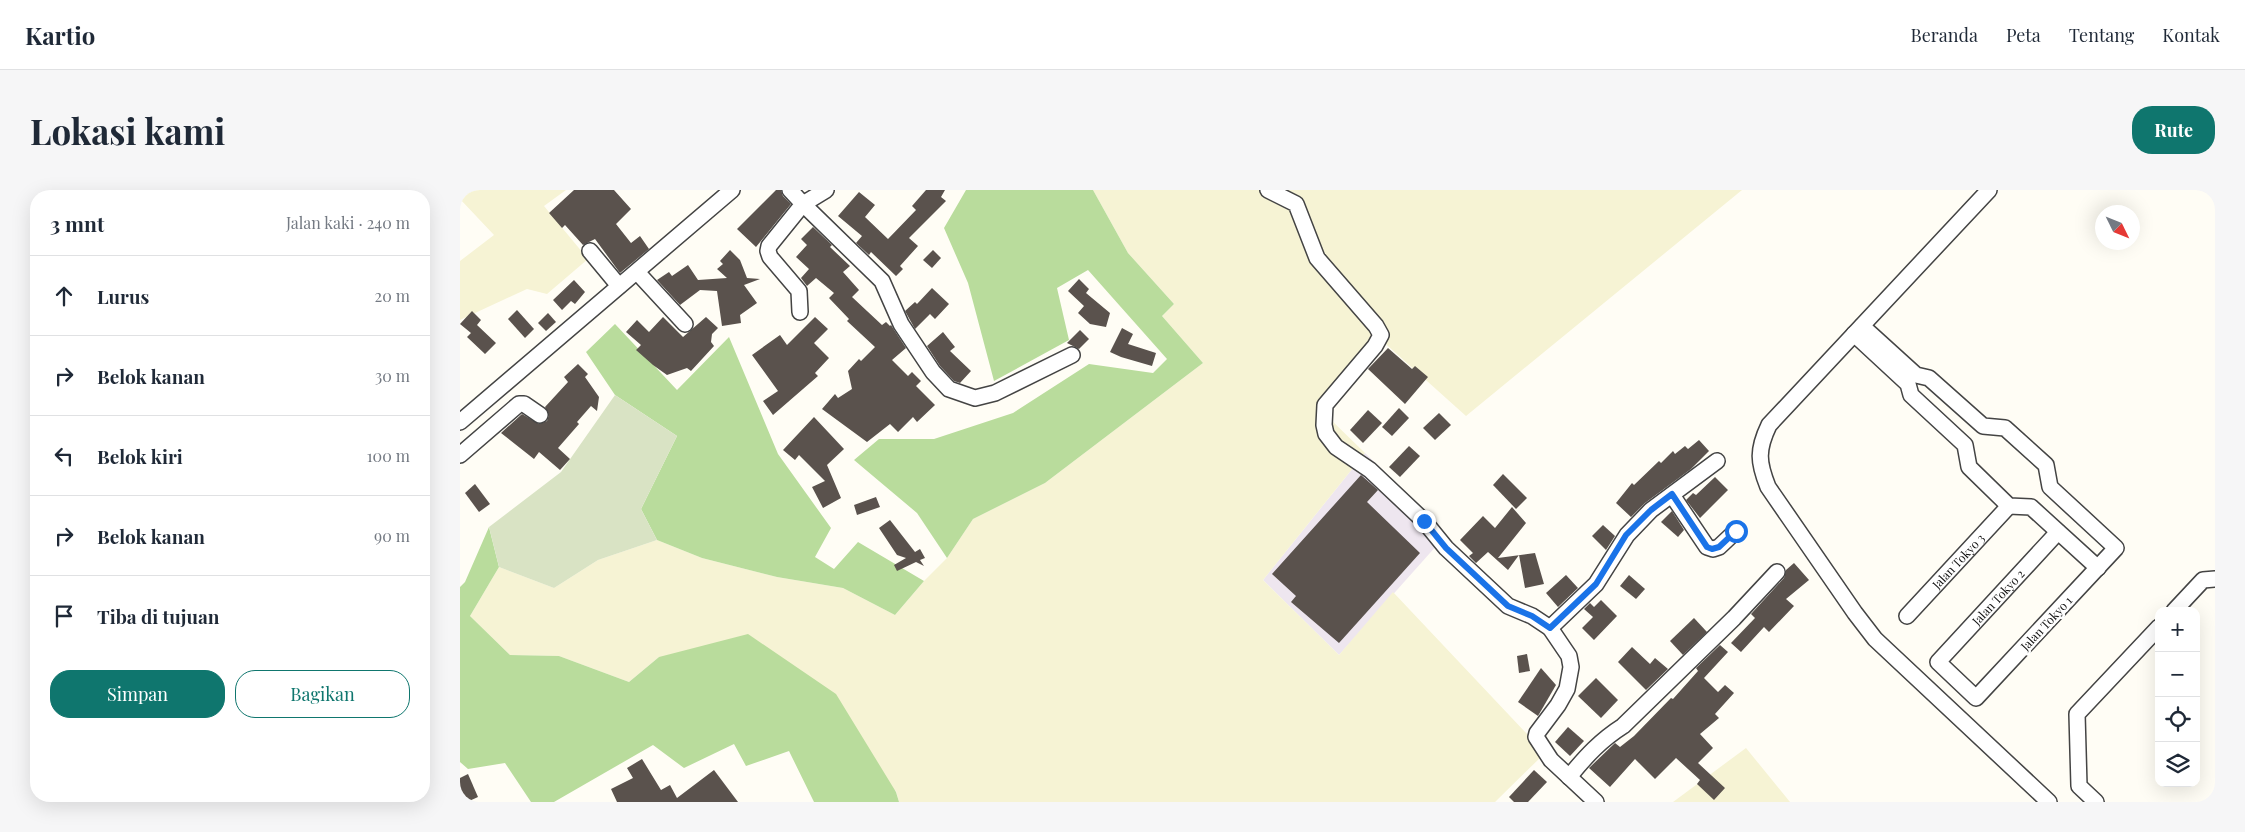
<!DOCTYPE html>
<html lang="id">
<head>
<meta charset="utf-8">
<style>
  :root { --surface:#fff; --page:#f6f6f7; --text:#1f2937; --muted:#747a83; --line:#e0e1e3; --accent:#0f766e }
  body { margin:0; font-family:"Playfair Display",serif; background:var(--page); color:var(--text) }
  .controls { position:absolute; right:15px; bottom:15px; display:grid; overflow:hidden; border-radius:10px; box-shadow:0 5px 20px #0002 }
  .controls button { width:45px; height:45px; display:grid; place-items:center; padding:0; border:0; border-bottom:1px solid var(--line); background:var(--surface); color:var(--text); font:25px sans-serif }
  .compass { position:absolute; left:1635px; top:15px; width:45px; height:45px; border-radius:50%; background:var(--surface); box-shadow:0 5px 20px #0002; rotate:133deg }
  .stop { position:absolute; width:15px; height:15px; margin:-11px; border:4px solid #1a73e8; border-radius:50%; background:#fff }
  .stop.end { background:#1a73e8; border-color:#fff; box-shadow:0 1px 5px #0008 }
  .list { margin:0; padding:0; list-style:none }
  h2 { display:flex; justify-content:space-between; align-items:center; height:65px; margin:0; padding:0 20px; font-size:21px }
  h2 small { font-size:16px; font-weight:400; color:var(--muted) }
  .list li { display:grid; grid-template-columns:32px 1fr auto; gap:15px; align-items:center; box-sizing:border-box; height:80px; padding:0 20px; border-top:1px solid var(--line) }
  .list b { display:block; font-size:19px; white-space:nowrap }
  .list em { font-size:16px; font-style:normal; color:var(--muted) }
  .actions { display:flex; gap:10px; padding:15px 20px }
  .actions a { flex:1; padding:11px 0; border:1px solid var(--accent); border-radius:20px; text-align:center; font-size:18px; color:var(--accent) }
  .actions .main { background:var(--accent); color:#fff }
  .icon { flex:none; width:28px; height:28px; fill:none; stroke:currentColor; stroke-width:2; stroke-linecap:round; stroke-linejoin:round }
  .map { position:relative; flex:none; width:1755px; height:612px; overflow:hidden; border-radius:20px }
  header { display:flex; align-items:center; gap:30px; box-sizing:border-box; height:70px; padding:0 25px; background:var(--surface); border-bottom:1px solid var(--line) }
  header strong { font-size:24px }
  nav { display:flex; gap:28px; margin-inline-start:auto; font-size:18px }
  .intro { display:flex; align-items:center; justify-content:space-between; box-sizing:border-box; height:120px; padding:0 30px }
  h1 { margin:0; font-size:35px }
  .button { padding:12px 22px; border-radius:20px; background:var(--accent); color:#fff; font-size:18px; font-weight:700 }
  main { display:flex; gap:30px; padding:0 30px }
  aside { flex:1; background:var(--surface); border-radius:20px; box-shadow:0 5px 20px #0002 }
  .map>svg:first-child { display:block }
  .industrial { fill:#eee6ef }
  .farmland { fill:#f6f3d4 }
  .forest { fill:#b9dc9c }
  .cemetery { fill:#d9e3c4 }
  .building { fill:#5a524d }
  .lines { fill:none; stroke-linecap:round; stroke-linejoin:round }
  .minor-casing { stroke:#444; stroke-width:18 }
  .minor { stroke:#fff; stroke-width:15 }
  .route { stroke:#1a73e8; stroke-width:6 }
  .labels { text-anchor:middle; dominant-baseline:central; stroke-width:5; stroke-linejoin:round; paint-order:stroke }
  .street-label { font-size:12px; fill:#111; stroke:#fff }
</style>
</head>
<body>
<header>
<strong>Kartio</strong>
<nav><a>Beranda</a><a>Peta</a><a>Tentang</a><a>Kontak</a></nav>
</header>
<div class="intro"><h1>Lokasi kami</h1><a class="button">Rute</a></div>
<main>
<aside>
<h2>3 mnt<small>Jalan kaki · 240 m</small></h2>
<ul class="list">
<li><svg class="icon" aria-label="ahead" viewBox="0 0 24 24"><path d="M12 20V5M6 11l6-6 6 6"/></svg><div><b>Lurus</b></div><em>20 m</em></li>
<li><svg class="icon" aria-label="right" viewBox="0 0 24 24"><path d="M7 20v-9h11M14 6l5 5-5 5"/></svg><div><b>Belok kanan</b></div><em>30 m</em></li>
<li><svg class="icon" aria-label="left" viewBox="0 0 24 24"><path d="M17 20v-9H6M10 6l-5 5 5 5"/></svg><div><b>Belok kiri</b></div><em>100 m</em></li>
<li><svg class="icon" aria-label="right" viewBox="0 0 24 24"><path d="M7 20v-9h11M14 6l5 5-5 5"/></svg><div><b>Belok kanan</b></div><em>90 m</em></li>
<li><svg class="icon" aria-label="arrive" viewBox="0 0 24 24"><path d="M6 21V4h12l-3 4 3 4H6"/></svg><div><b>Tiba di tujuan</b></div></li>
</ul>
<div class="actions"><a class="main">Simpan</a><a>Bagikan</a></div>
</aside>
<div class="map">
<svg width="1755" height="612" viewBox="0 0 1755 612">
  <rect width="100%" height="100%" fill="#fffdf5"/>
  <!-- industrial -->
  <polygon class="industrial" points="905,263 932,289 978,354 879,465 803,390"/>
  <!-- farmland -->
  <g class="farmland">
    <polygon points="0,0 106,0 84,16 128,69 87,104 67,99 0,130 0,71 34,45 0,9"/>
    <polygon points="633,0 1282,0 1006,226 919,148 876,194 867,226 905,263 803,390 879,465 933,402 1085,563 1035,612 439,612 436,601 199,467 169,492 99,466 50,465 10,426 39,377 94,398 138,370 197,350 242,368 317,387 383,398 435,425 464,391 487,368 513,329 585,293 743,173 702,126 714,114 668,63"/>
    <polygon points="1286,558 1330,612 1213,612"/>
  </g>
  <!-- forest -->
  <g class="forest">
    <polygon points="506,0 633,0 668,63 714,114 702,126 743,173 585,293 513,329 487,368 457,323 394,270 419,249 474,249 553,223 629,174 693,183 707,169 628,80 597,98 609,150 534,191 508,93 484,38"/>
    <polygon points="155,134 217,200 269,147 318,264 371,338 355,367 374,379 398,352 464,391 435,425 383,398 317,387 242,368 197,350 181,319 217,246 155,205 126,162"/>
    <polygon points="29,337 39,377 10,426 50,465 99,466 169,492 199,467 288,444 376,504 436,602 439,612 354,612 329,561 286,576 274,554 224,578 193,555 94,612 71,612 45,573 8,579 0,572 0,397 5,392"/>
  </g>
  <!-- cemetery -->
  <polygon class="cemetery" points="155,205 217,246 181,319 197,350 138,370 94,398 39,377 29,337 101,282"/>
  <!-- building -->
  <g class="building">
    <polygon points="114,0 154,0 171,19 156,34 171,53 180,46 189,59 160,83 135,49 123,55 105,35 102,38 89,23"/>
    <polygon points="316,0 321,0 323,6 331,14 296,57 277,39"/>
    <polygon points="466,0 485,0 481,7 486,11 449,48 458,56 440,76 443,79 436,86 411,62 409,65 396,53 402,46 378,26 399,2 415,15 405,27 428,49 456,20 452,16"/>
    <polygon points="353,37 372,55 370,57 390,76 383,82 399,100 392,107 422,135 426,132 430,136 431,135 446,158 432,170 448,186 452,182 461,191 456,196 475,215 457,232 453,227 438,242 430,234 407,252 362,219 375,204 378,208 392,199 388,181 399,169 401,171 415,157 387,131 389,129 369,108 374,103 356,88 347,96 341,88 349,79 336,67 347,55 341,49"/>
    <polygon points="270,60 280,70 287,88 300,89 284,95 297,113 280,125 281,133 262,136 257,101 240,100 220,115 197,90 209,82 212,86 228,75 238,90 267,88 257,79 263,74 260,71"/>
    <polygon points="473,60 481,68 472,78 463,70"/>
    <polygon points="619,89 629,99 626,103 650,123 646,137 630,134 618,123 624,116 608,101"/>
    <polygon points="114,90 125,102 115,114 111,111 102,120 93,110"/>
    <polygon points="472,98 489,114 475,129 470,124 455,139 445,121 455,112 457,114"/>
    <polygon points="57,120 74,139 65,148 48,129"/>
    <polygon points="12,121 21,130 17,135 36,153 25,164 7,147 11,143 0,134"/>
    <polygon points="88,123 96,132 86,141 78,133"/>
    <polygon points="203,127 223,147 246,127 258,138 252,144 251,152 254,156 231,181 227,178 207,185 193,175 176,160 181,155 166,142 177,130 189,142"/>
    <polygon points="355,127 368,139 354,153 369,168 355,183 358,186 313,225 303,211 318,201 292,165 320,145 327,155"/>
    <polygon points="662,138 673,144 668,154 696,163 692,176 661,167 650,162"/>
    <polygon points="620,140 629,149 619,159 607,153"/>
    <polygon points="483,142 495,157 490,161 511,181 500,193 494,191 480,176 467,156"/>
    <polygon points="928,158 952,179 955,176 968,187 945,214 908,179"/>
    <polygon points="118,174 128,184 125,187 139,207 137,221 131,216 117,232 119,234 98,258 110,269 100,280 79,262 74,269 41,243 62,224 79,234 87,231 89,225 85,217 108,192 104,187"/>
    <polygon points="939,218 949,228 932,246 922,237"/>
    <polygon points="908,220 922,233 903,253 890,240"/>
    <polygon points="979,223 991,235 975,250 963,238"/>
    <polygon points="354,227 384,259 367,275 381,308 363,318 352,297 365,291 339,265 335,270 323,260"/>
    <polygon points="1239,250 1249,261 1231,279 1185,313 1171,327 1156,313 1172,293 1174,295 1199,271 1201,273 1213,261 1215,264 1225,256 1228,259"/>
    <polygon points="949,256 960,266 940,287 929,277"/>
    <polygon points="1043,284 1067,308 1056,319 1033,295"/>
    <polygon points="901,285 918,300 907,312 960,363 879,453 831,412 836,406 812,384"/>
    <polygon points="1255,287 1268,300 1240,328 1226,310 1233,303 1236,305"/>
    <polygon points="15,294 30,314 19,322 5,303"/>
    <polygon points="416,307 420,317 397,325 394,315"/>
    <polygon points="1052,317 1066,333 1038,368 1075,363 1084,394 1065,398 1059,365 1048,380 1028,362 1016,373 1009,366 1013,363 1000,350 1023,326 1035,338"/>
    <polygon points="1212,321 1224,340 1218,347 1201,332"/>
    <polygon points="430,330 455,362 460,359 465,368 460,370 464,376 456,372 437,381 434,375 446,368 437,365 419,338"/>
    <polygon points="1143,335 1155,346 1146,360 1132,346"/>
    <polygon points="1334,373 1349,390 1326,409 1334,416 1309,442 1304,437 1281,462 1271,453 1295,428 1291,424 1324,388 1326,380"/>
    <polygon points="1106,385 1118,398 1098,417 1086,403"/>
    <polygon points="1169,385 1185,399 1176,409 1160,396"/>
    <polygon points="1141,410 1157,426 1134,450 1122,438 1133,427 1124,419 1130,413 1134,417"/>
    <polygon points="1234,428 1247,442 1223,465 1210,451"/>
    <polygon points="1260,455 1268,462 1244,488 1258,502 1265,495 1274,503 1255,524 1259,528 1240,544 1253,558 1238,573 1265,598 1254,610 1237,594 1240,590 1216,568 1195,589 1175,569 1150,597 1129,578 1155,553 1160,557 1174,546 1211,508 1213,509 1238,481 1236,478"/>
    <polygon points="1172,457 1190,474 1195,468 1208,479 1186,500 1158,472"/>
    <polygon points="1067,464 1070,481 1059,483 1057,466"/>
    <polygon points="1081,478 1096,495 1078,526 1058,512"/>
    <polygon points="1136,488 1158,510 1141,528 1118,506"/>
    <polygon points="1108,537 1124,551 1110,566 1095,552"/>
    <polygon points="182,569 201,600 210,595 217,608 254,580 278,612 157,612 151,599 173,588 167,578"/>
    <polygon points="1074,580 1087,592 1068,612 1054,612 1049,607"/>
    <polygon points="8,584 18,607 7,612 0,612 0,588"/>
  </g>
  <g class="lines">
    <defs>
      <g id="minor">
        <polyline points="330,0 343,14 309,56 308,61 310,67 339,101 340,122"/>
        <polyline points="366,0 343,14 422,91 441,134 473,182 489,199 515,208 535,203 612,165"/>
        <polyline points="808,0 836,14 857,68 916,136 921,145 915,156 865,215 864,235 866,244 876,257 910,280 964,331 986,358 1048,416 1072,426 1090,438 1109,466 1111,477 1107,499 1098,515 1077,543 1076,547 1091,570 1136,612"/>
        <path d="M1529 0 1309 235C1297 260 1298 272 1308 297L1395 423 1415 449 1589 612"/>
        <polyline points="130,61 159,96"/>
        <polyline points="177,82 225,134"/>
        <path id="s1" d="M1402 136 1456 185 1469 188 1523 236 1545 238 1586 275 1590 297 1656 358 1516 508 1478 472 1598 342"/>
        <polyline points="1394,144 1448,194 1451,205 1505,255 1509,277 1549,316 1571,317 1638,378"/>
        <polyline points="0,232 272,0"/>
        <polyline points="0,265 59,214 64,214 80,225"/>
        <polyline points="1212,305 1247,357 1253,359 1259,357 1276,341"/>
        <polyline points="1714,421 1743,390 1755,389"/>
        <path id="s2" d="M1447 426 1549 316"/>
        <polyline points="1090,438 1136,394 1167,345 1191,320 1257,271"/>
        <path d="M1109 587C1126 566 1141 550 1163 536L1274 428 1317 382"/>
        <polyline points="1636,612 1619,596 1617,524 1699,437"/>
      </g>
    </defs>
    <!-- minor casing -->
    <use href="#minor" class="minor-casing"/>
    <!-- minor -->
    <use href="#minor" class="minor"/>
  </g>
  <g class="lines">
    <!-- route -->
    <polyline class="route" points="964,331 986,358 1048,416 1072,426 1090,438 1136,394 1166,345 1191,320 1212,304 1247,357 1252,359 1259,357 1276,341"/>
  </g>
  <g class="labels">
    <!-- street labels -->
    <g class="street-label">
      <text stroke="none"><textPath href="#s2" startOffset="75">Jalan Tokyo 3</textPath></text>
      <text stroke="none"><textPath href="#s1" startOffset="694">Jalan Tokyo 2</textPath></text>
      <text transform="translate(1586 433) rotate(-47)">Jalan Tokyo 1</text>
    </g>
  </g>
</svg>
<div class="controls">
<button>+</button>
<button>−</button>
<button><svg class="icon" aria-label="locate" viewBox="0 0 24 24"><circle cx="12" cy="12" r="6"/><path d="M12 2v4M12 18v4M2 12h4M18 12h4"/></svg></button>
<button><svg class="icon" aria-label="layers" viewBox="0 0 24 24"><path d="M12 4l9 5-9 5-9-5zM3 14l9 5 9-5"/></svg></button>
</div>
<svg class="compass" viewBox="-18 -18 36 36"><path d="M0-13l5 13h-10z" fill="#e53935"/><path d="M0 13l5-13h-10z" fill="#747a83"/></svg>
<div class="stop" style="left:1276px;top:341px"></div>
<div class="stop end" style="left:964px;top:331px"></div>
</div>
</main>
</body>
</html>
